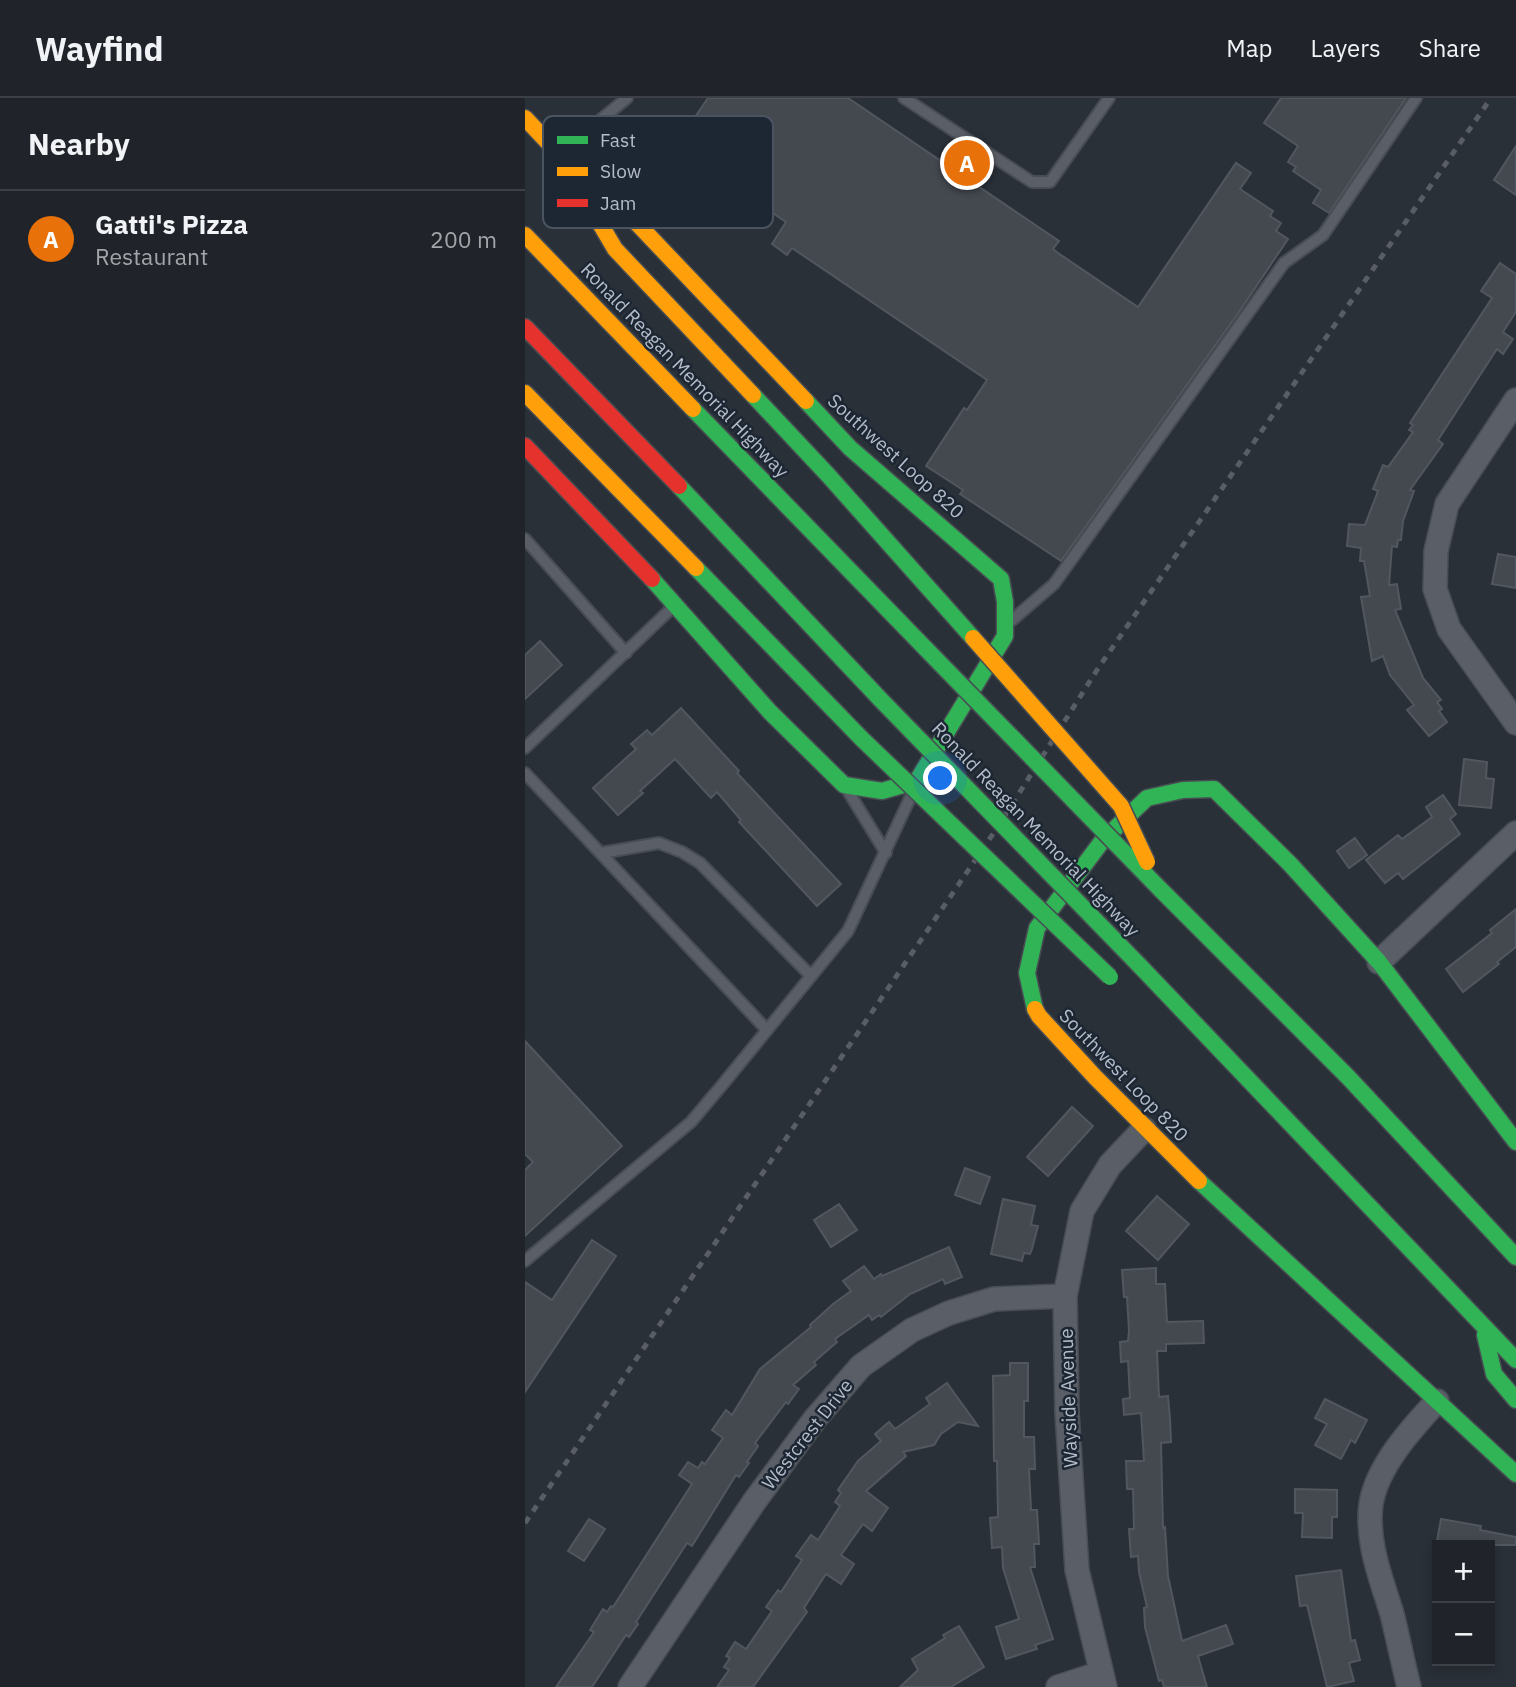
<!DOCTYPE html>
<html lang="en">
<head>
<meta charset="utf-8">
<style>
  :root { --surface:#20242a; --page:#2d3036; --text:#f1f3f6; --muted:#a2a4a8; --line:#3d4147; --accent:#ea580c }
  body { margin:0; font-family:"IBM Plex Sans",sans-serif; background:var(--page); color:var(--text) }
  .controls { position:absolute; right:21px; bottom:21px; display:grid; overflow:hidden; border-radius:0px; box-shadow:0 4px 10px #0003 }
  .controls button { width:63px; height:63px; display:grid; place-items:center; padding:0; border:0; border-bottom:2px solid var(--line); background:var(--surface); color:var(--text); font:35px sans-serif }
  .you { position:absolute; left:416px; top:681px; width:24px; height:24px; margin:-18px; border:5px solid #fff; border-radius:50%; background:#1a73e8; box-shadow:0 0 0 10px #1a73e833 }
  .badge { display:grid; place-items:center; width:46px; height:46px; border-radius:50%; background:var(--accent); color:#fff; font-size:23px; font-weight:700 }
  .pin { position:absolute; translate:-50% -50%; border:4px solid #fff; box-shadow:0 2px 7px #0006 }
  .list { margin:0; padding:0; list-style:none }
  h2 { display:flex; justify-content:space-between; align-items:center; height:91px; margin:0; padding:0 28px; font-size:30px }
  h2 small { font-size:23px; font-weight:400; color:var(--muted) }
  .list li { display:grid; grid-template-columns:46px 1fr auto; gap:21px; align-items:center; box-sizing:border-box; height:98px; padding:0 28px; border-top:2px solid var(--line) }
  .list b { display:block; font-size:26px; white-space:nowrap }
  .list p { margin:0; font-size:23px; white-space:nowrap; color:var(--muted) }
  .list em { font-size:23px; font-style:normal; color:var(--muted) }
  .map { position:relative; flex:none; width:991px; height:1589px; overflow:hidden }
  header { display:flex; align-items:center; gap:42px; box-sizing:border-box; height:98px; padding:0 35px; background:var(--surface); border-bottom:2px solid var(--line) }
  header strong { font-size:33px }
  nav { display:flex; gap:38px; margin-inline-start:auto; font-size:24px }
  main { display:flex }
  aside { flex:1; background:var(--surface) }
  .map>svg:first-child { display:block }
  .building { fill:#444950; stroke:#52575f; stroke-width:2 }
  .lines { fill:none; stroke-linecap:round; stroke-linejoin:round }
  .lane-casing { stroke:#484c53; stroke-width:14 }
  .street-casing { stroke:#484c53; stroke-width:26 }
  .fast-casing { stroke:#484c53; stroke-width:19 }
  .slow-casing { stroke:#484c53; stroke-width:19 }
  .jam-casing { stroke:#484c53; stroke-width:19 }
  .lane { stroke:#5a5e66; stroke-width:10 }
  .street { stroke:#5a5e66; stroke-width:23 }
  .fast { stroke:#30b455; stroke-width:16 }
  .slow { stroke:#ff9f0a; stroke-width:16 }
  .jam { stroke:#e5322d; stroke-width:16 }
  .rail { stroke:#595d64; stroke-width:5; stroke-dasharray:7 7; stroke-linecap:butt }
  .fast-bridge-casing { stroke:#474c53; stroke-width:19; stroke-linecap:butt }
  .slow-bridge-casing { stroke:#474c53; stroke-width:19; stroke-linecap:butt }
  .fast-bridge { stroke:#30b455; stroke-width:16 }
  .slow-bridge { stroke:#ff9f0a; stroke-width:16 }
  .labels { text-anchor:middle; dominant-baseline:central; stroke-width:5; stroke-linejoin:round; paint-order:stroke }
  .street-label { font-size:19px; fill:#b4bcc9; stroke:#1d2633 }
  .key { fill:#1d2633; stroke:#4a5360; stroke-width:2 }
  .key-label { font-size:19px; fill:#b4bcc9 }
</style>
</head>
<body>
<header>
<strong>Wayfind</strong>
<nav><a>Map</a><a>Layers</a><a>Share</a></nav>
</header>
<main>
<aside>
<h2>Nearby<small></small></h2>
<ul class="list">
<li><span class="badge" style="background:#e8710a">A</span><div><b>Gatti's Pizza</b><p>Restaurant</p></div><em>200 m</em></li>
</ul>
</aside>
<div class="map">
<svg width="991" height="1589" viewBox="0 0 991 1589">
  <rect width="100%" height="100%" fill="#2a3038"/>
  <!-- building -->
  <g class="building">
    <polygon points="183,0 323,0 534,143 528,151 533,155 613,209 711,65 726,75 715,91 748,113 745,118 756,125 751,133 763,141 714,214 536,463 435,396 438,392 401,368 439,310 442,312 462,282 267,150 262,157 247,146 261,124 189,75 207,49 168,22"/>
    <polygon points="756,0 881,0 804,115 788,105 796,92 768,73 771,69 763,64 773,48 739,25"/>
    <polygon points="991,48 991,97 969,82"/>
    <polygon points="975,165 991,176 991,214 978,234 988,241 978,256 972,251 913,342 918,346 885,392 889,393 878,423 876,442 873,442 872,449 867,448 864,487 872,486 876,511 870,512 898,580 916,602 912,604 917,611 914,613 922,624 904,638 882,612 889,607 865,577 858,558 847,563 836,499 845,498 839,463 835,463 836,450 822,448 824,426 840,427 853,393 848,391 858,367 863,369 888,334 884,332 888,327 885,325 967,200 956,193"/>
    <polygon points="973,456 991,459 991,490 967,486"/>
    <polygon points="15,543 37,567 0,601 0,557"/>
    <polygon points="156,610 214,673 212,675 316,786 292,808 214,724 216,722 192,694 186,700 150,661 115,693 118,695 93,717 68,690 111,651 106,646 122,632 127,637"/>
    <polygon points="939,661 962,664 961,680 969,681 966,710 934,707"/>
    <polygon points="918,697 931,716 925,721 935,736 878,781 873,775 860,785 841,762 873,737 877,741 907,719 901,709"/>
    <polygon points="830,740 842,757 824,770 812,753"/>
    <polygon points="991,811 991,849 972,864 974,866 938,894 921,871 967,835 965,832"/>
    <polygon points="0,943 97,1048 0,1138 0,1072 8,1064 0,1056"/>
    <polygon points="547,1009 568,1028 523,1078 502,1059"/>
    <polygon points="440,1070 465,1079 455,1106 430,1097"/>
    <polygon points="632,1098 664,1126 633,1162 601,1133"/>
    <polygon points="478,1101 510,1108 506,1127 513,1128 507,1151 505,1156 499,1155 497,1163 466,1156"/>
    <polygon points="314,1106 332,1132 306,1149 289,1122"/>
    <polygon points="67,1142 91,1158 0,1294 0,1184 27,1202"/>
    <polygon points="424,1149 437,1179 420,1186 418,1181 385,1196 356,1219 354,1217 347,1222 344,1217 310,1241 312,1244 289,1264 291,1267 268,1287 274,1291 263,1306 261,1304 230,1345 233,1348 222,1364 224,1365 214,1379 211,1377 167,1448 162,1445 111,1524 113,1526 104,1539 101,1537 67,1589 31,1589 69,1534 65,1532 78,1511 82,1514 86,1508 88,1509 167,1386 154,1377 163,1364 173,1370 177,1364 180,1366 198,1340 187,1332 201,1312 207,1317 235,1271 286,1229 285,1227 308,1206 326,1193 318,1183 339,1168 349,1181 356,1176 357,1178"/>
    <polygon points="631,1170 631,1186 640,1186 642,1224 678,1223 679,1245 641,1246 641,1253 632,1253 634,1299 643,1298 645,1321 646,1344 636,1345 638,1430 640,1429 643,1478 657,1543 701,1527 708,1546 673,1558 682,1589 639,1589 637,1582 634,1583 620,1529 619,1510 622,1509 614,1474 613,1458 606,1459 604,1431 609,1431 608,1391 602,1391 601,1363 619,1363 616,1315 599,1317 598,1301 605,1300 603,1263 596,1264 595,1244 603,1243 604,1233 602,1199 599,1199 597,1172"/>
    <polygon points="485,1265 503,1265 503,1303 499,1303 499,1339 509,1339 510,1371 504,1371 506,1412 512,1412 514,1446 509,1446 510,1469 505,1469 528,1541 510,1547 512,1551 481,1561 471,1529 494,1521 478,1470 477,1449 467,1450 465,1420 473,1419 472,1363 469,1363 468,1278 485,1277"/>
    <polygon points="422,1285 453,1328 433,1324 416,1336 409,1347 378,1354 381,1358 341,1393 363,1410 347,1433 338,1426 316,1457 329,1466 316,1486 301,1476 279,1510 282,1514 228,1589 192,1589 204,1572 199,1569 205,1560 201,1558 210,1544 221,1551 247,1513 241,1509 253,1492 256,1494 277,1462 271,1458 286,1437 293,1442 315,1408 310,1404 316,1395 313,1392 333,1363 356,1343 350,1336 364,1324 370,1331 405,1306 401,1300"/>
    <polygon points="800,1301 842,1322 830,1345 826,1342 816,1361 790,1347 802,1326 790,1320"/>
    <polygon points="770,1391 812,1392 812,1419 807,1419 807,1440 777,1439 778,1415 770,1415"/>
    <polygon points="64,1421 80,1431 59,1463 43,1453"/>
    <polygon points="916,1421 956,1428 955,1432 991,1439 991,1447 927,1447 927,1443 912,1443"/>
    <polygon points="816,1472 826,1543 830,1542 835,1562 824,1565 829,1583 802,1589 782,1507 775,1508 771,1478"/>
    <polygon points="434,1528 459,1569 426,1589 375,1589 393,1572 387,1561 420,1540 418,1537"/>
  </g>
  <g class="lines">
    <defs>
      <g id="lane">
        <polyline points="379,0 507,84 525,84 584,0"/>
        <polyline points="39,52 102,0"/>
        <polyline points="0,441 101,555"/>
        <polyline points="486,523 529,486 759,165 798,137 891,0"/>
        <polyline points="0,650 150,507"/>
        <polyline points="0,675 242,932"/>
        <polyline points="323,693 361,755"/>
        <polyline points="76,755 134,745 157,754 175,765 286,878"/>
        <polyline points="0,1163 166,1024 198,986 323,833 386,698"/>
      </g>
      <g id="street">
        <polyline points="991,302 922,406 911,453 910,491 924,531 991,625"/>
        <polyline points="854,864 991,735"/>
        <polyline points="105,1589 229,1404 290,1321 336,1268 387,1232 424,1215 469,1201 540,1198"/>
        <polyline points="533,1589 576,1575"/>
        <polyline points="580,1589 552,1472 542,1315 540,1198 557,1113 585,1067 619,1031"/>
        <path d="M884 1589C878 1565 873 1540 867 1516 856 1480 841 1444 846 1406 852 1368 887 1330 912 1303"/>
      </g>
      <g id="fast">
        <polyline points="228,297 303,377 448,540"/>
        <polyline points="168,311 402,552"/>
        <polyline points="154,388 356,602"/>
        <polyline points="171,470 337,641"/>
        <polyline points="127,481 245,614 319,687 357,693 392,683 480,538 480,504 476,481 325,350 281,303"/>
        <polyline points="635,791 823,979 991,1159"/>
        <polyline points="615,868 991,1262"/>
        <polyline points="510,911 502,875 512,830 578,742 622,700 658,692 689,691 765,766 854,864 991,1044"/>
        <polyline points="674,1083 991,1376"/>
        <polyline points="960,1237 969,1276 991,1302"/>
      </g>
      <g id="slow">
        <polyline points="0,20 34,56 69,80 281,303"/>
        <polyline points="34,56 90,151 228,297"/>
        <polyline points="0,137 168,311"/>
        <polyline points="0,295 171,470"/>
        <polyline points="510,911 514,918 570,979 674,1083"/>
      </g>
      <g id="jam">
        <polyline points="0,229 154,388"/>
        <polyline points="0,348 127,481"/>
      </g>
    </defs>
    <!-- lane casing -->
    <use href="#lane" class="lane-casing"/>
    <!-- street casing -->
    <use href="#street" class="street-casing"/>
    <!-- fast casing -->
    <use href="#fast" class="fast-casing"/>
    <!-- slow casing -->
    <use href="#slow" class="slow-casing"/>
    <!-- jam casing -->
    <use href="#jam" class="jam-casing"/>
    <!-- lane -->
    <use href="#lane" class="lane"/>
    <!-- street -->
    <use href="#street" class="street"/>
    <!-- fast -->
    <use href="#fast" class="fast"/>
    <!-- slow -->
    <use href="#slow" class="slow"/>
    <!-- jam -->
    <use href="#jam" class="jam"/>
    <!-- rail -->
    <polyline class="rail" points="0,1425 474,727 572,572 966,0"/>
    <defs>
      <g id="fast-bridge">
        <polyline points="402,552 635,791"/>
        <polyline points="356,602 615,868"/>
        <polyline points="337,641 585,879"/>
      </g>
      <polyline id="slow-bridge" points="448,540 596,708 622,764"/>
    </defs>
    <!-- fast-bridge casing -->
    <use href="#fast-bridge" class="fast-bridge-casing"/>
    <!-- slow-bridge casing -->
    <use href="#slow-bridge" class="slow-bridge-casing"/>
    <!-- fast-bridge -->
    <use href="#fast-bridge" class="fast-bridge"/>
    <!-- slow-bridge -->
    <use href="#slow-bridge" class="slow-bridge"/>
  </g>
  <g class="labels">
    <!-- street labels -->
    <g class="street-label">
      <text transform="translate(160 272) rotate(46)">Ronald Reagan Memorial Highway</text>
      <text transform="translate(371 358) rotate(42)">Southwest Loop 820</text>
      <text transform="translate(511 731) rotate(46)">Ronald Reagan Memorial Highway</text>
      <text transform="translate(599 977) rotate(46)">Southwest Loop 820</text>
      <text transform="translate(543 1300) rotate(-92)">Wayside Avenue</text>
      <text transform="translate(282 1336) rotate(-52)">Westcrest Drive</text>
    </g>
  </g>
  <!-- legend -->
  <rect x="18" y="18" width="230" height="112" rx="10" class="key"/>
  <rect x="32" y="38" width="31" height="8" fill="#30b455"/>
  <rect x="32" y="69" width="31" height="9" fill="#ff9f0a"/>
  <rect x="32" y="101" width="31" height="8" fill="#e5322d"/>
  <g class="key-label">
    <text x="75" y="49">Fast</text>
    <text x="75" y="80">Slow</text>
    <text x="75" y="112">Jam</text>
  </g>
</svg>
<div class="controls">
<button>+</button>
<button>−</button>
</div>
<div class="you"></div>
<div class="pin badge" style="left:442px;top:65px;background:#e8710a">A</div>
</div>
</main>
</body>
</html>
